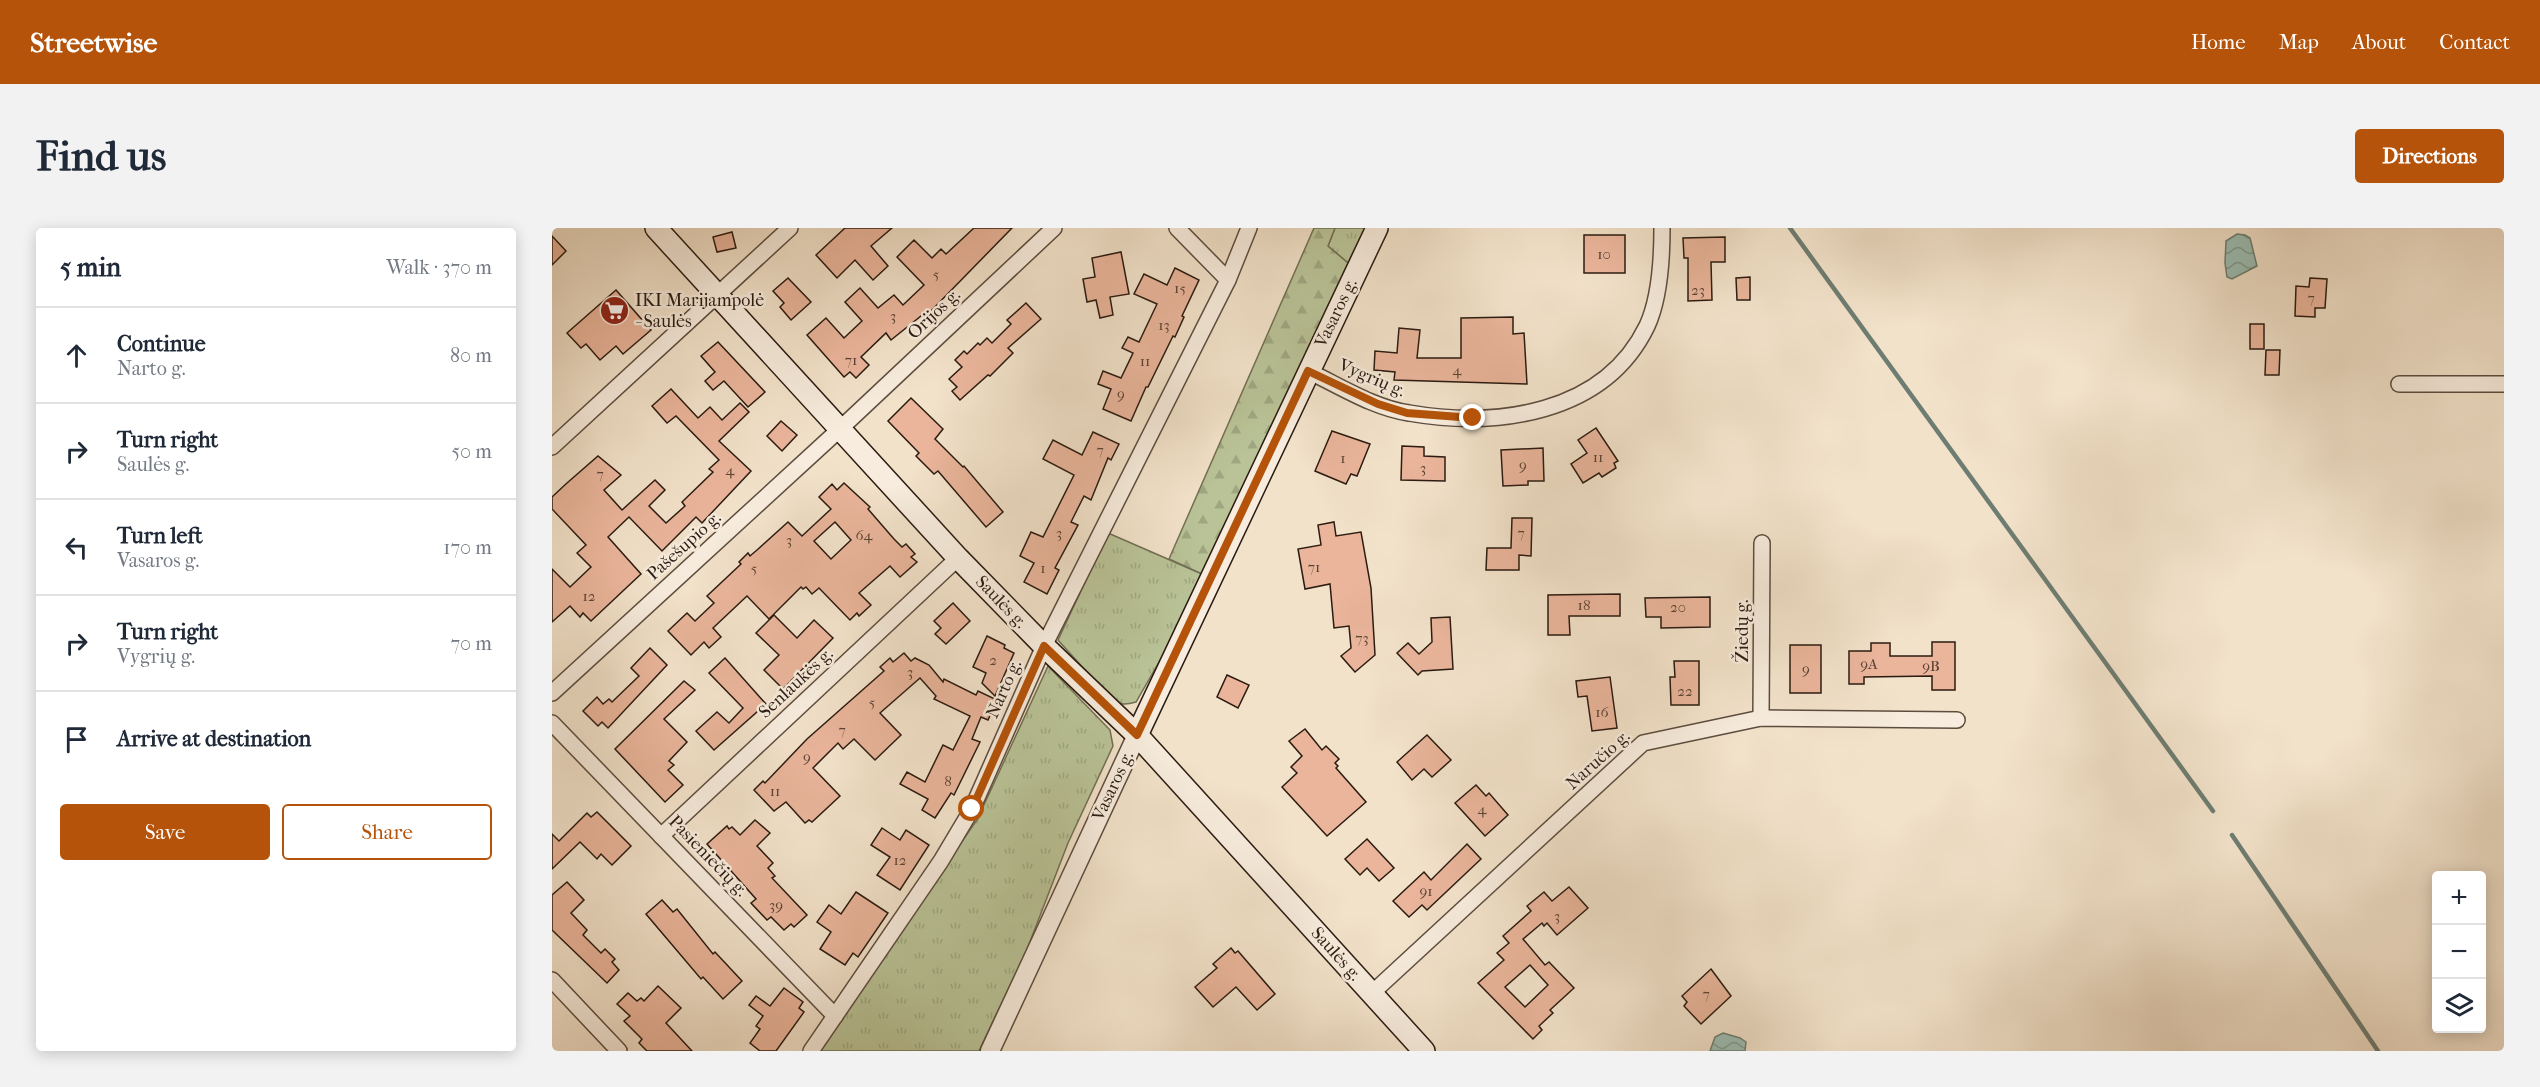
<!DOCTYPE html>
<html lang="en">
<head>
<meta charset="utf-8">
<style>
  :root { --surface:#fff; --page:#f2f2f3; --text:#1f2937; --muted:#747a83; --line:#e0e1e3; --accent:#b45309 }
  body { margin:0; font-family:"IM FELL French Canon",serif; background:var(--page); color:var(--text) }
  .controls { position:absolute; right:18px; bottom:18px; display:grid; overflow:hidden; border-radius:6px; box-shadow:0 3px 15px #0003 }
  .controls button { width:54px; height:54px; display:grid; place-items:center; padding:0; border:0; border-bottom:2px solid var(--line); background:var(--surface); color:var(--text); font:30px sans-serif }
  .stop { position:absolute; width:18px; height:18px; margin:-14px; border:4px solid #b45309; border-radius:50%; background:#fff }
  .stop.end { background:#b45309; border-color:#fff; box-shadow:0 2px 6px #0008 }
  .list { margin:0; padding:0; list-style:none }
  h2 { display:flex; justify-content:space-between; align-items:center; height:78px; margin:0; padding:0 24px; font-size:26px }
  h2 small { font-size:20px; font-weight:400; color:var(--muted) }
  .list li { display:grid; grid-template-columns:39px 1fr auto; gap:18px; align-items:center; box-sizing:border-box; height:96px; padding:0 24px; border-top:2px solid var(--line) }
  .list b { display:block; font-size:22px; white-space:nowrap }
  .list p { margin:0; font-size:20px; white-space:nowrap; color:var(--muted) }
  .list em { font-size:20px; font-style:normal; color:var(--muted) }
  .actions { display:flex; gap:12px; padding:18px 24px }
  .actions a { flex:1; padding:14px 0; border:2px solid var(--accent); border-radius:6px; text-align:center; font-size:21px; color:var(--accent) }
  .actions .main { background:var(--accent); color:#fff }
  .icon { flex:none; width:33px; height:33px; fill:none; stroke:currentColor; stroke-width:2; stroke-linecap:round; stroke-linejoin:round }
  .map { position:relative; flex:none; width:1952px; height:823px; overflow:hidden; border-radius:6px }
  header { display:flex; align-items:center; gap:36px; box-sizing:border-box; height:84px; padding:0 30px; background:var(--accent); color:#fff }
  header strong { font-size:28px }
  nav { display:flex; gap:33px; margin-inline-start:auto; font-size:21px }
  .intro { display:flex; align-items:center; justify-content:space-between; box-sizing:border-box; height:144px; padding:0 36px }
  h1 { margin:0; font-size:42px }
  .button { padding:15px 27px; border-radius:6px; background:var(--accent); color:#fff; font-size:21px; font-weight:700 }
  main { display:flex; gap:36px; padding:0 36px }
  aside { flex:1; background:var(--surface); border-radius:6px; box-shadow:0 3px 15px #0003 }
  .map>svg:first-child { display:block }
  .grass { fill:url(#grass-tufts); stroke:#726f54; stroke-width:1.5 }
  .forest { fill:url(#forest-firs); stroke:#726f54; stroke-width:1.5 }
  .water { fill:url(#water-waves); stroke:#6e7d72; stroke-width:1.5 }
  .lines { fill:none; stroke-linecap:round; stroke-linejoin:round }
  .stream { stroke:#6e7d72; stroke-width:4.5 }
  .building { fill:#eab59b; stroke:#2b1b11; stroke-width:1.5; fill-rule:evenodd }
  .minor-casing { stroke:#5d4d3f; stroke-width:18 }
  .tertiary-casing { stroke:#5d4d3f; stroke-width:21 }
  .secondary-casing { stroke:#2b1b11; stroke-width:24 }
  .minor { stroke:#f7ecdd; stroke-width:15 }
  .tertiary { stroke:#f7ecdd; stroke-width:18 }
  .secondary { stroke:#f7ecdd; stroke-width:21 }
  .route { stroke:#b45309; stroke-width:8 }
  .labels { text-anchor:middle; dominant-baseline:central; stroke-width:5; stroke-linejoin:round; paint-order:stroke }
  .number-label { font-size:15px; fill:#5b4234 }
  .poi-label { font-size:18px; fill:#2b1b11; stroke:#f7ecdd; text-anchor:start }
  .street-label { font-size:18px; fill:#2b1b11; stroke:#f7ecdd }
</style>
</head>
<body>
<header>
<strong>Streetwise</strong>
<nav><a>Home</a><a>Map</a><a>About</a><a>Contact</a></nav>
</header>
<div class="intro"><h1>Find us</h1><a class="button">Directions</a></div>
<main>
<aside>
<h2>5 min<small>Walk · 370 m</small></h2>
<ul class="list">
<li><svg class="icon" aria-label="ahead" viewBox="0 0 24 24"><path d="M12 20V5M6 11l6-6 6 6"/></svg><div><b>Continue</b><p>Narto g.</p></div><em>80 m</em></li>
<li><svg class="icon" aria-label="right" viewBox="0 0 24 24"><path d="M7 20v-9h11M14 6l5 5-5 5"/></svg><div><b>Turn right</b><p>Saulės g.</p></div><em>50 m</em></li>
<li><svg class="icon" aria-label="left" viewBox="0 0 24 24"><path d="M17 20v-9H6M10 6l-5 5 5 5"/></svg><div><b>Turn left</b><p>Vasaros g.</p></div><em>170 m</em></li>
<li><svg class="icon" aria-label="right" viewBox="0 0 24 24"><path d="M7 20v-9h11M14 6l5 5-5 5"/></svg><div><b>Turn right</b><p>Vygrių g.</p></div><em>70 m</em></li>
<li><svg class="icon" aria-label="arrive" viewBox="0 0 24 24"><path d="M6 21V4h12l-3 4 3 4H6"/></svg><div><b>Arrive at destination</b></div></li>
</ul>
<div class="actions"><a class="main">Save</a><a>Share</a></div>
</aside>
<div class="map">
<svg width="1952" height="823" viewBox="0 0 1952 823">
  <defs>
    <pattern id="grass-tufts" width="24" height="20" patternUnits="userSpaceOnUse" patternTransform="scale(1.5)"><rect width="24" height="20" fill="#b9c397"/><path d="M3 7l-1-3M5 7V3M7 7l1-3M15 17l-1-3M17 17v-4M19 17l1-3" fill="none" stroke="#9fa781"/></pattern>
    <pattern id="forest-firs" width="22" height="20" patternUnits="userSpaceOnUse" patternTransform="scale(1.5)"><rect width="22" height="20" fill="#b9c397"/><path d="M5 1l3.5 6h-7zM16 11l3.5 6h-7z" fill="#9fa781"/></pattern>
    <pattern id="water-waves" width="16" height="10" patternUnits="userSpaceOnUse" patternTransform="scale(1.5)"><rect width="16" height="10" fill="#9bbeb3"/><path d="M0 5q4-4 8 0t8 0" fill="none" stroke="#7f9a90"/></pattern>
  </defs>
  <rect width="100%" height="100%" fill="#f2e2ca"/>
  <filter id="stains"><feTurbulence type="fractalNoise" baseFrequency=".00333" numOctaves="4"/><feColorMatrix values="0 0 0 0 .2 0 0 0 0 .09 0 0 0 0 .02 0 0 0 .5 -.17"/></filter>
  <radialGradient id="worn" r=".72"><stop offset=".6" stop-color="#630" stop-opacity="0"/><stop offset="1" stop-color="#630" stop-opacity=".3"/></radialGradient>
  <!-- grass -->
  <g class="grass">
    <polygon points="783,0 813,0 796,35 776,18"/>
    <path d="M556 305 650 346 614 422 584 474C574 477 569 477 560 472L506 412Z"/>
    <polygon points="496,438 558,502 561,518 516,615 474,724 427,823 264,823 425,592"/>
  </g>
  <!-- forest -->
  <polygon class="forest" points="762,0 783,0 776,18 796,35 650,346 617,331"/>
  <!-- water -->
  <g class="water">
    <polygon points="1685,6 1693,7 1698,10 1705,38 1680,51 1675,49 1673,35 1674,13"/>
    <polygon points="1171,805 1188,810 1194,814 1193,823 1158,823 1163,809"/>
  </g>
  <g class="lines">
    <!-- stream -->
    <g class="stream">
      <polyline points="1238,0 1661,583"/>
      <polyline points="1680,607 1826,823"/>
    </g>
  </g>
  <!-- building -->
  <g class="building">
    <polygon points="293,0 340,0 319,18 336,38 321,52 303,32 285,50 264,27"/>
    <polygon points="422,0 460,0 376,86 374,84 339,112 334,105 309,129 317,137 304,150 298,144 292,149 255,107 274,90 292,110 310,93 293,74 308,60 326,80 342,67 351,77 372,57 345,29 362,12 380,30 389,21 394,26"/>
    <polygon points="180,4 184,20 165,24 161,9"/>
    <rect x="1032" y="7" width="41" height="38"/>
    <polygon points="0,8 14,23 0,37"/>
    <polygon points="1173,9 1173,34 1159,34 1160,72 1136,73 1136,30 1132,30 1131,10"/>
    <polygon points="569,24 577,66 558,69 561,87 548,90 544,72 535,74 531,51 543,49 540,30"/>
    <polygon points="623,40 647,52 630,88 632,89 623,109 621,108 596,159 594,159 579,193 551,181 559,161 546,156 551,143 569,150 581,125 570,120 576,109 587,114 605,76 582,66 592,46 615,57"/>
    <polygon points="1198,49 1198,72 1185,72 1184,50"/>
    <polygon points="236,50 259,74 239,92 228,79 232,75 221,63"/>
    <polygon points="1758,50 1775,51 1773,80 1763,80 1763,89 1743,88 1744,58 1757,59"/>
    <polygon points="64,62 99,102 71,126 64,118 48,132 34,116 29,120 15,105"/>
    <polygon points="474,75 489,91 456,120 461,125 438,148 436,147 408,172 400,163 405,159 397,151 410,139 403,132 412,123 415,126 426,115 428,117 435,110 440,115 459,96 455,92"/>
    <polygon points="961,89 961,106 972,105 975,156 842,152 843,144 822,142 823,123 845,125 847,100 868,102 865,130 909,130 909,90"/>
    <rect x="1698" y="96" width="14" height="25"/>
    <polygon points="166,114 213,164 196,179 172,153 161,162 153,153 163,144 149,128"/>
    <polygon points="1714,122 1728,122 1727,147 1713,147"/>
    <polygon points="119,161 146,190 158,179 170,192 188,175 197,184 167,213 199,243 150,295 144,289 110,323 77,289 56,309 89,346 39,393 31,385 28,389 18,378 0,394 0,341 18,359 39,339 25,325 34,317 0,281 0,269 15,255 46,228 69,247 52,262 70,282 103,252 113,262 97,278 114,295 133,278 130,274 161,244 157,241 167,232 124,188 115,195 100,178"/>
    <polygon points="359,170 391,201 383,211 411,239 412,238 451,284 434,299 386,243 382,246 364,228 367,225 336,193"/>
    <polygon points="229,193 245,207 230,223 215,208"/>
    <polygon points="1044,200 1066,233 1062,235 1064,240 1050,249 1047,245 1031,255 1019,236 1035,225 1026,212"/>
    <polygon points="780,203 818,216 805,248 799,246 794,256 763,243"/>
    <polygon points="541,204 567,216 559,232 556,230 539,272 532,268 519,294 526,297 503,340 507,342 495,366 472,354 482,335 468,328 479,304 491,309 522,247 491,231 501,212 530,227"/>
    <polygon points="850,218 872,219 872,228 893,229 893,253 849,252"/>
    <polygon points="991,220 992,253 976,253 976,257 951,258 949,222"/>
    <path d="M292 255 318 279 316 281 342 311 350 319 354 316 363 326 359 329 365 334 348 349 338 338 307 365 319 377 307 388 305 385 298 392 267 360 260 366 254 359 251 361 249 359 217 391 195 368 161 400 169 409 157 420 152 414 139 427 116 403 135 385 143 393 162 375 155 368 189 336 187 334 196 325 198 328 205 322 236 294 250 308 279 281 267 269 280 256 285 262ZM283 294 299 312 279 331 262 313Z"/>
    <polygon points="960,290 980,290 979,328 967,327 967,342 934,342 935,320 959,320"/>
    <polygon points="782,294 784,308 809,304 819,360 823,427 803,444 789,428 799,420 797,398 782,400 778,356 753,361 746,321 769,317 766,297"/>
    <polygon points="1068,366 1068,388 1017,388 1018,407 996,407 996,367"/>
    <polygon points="1158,369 1158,399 1109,400 1109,389 1094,389 1093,370"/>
    <polygon points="401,375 418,393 394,416 383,406 389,400 382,393"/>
    <polygon points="222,387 245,410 262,392 281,410 231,461 212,442 227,427 204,405"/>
    <polygon points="898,389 901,441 870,443 866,447 845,425 856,415 867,426 880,414 879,390"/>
    <polygon points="435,408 453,417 452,420 462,425 443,468 430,455 434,445 421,439"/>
    <polygon points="1380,414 1403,414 1403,462 1380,462 1380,448 1312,449 1312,456 1297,456 1297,423 1319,423 1319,415 1338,415 1338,428 1380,428"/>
    <rect x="1238" y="417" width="31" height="48"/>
    <polygon points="98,420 115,437 56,500 50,494 46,498 31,483 45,469 51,476 57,471 60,474 87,448 79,440"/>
    <polygon points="352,425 359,433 363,430 377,437 391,454 392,451 424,467 426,463 445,472 436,492 429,489 420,511 428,514 402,567 399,565 383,590 370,582 376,571 348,556 355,544 373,554 391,517 401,522 418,488 382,471 384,468 368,450 328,485 349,507 323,532 302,511 291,521 286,515 261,540 288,568 260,594 257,592 253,595 234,574 222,583 202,562 211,553 213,555 255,511 332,443 328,439 338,430 341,434"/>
    <polygon points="173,430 214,476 162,522 144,503 165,484 177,495 191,480 157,445"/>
    <polygon points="1122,433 1147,433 1147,477 1119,477 1118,449 1123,449"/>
    <polygon points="675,447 697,457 686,480 665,469"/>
    <polygon points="1058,449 1065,500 1040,503 1035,468 1026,469 1024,453"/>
    <polygon points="132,453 143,462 112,491 135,514 117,533 122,537 116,542 131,557 113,574 63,521"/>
    <polygon points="753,501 770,522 774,518 787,531 783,535 786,538 784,540 814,574 775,608 730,559 745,545 739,539 750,528 737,513"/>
    <polygon points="875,507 899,532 880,549 872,541 860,552 845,534"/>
    <polygon points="924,557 934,568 937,565 956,587 933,608 903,575"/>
    <polygon points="45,584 79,618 60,637 49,626 45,631 28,614 0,641 0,606 7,613 35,585 39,589"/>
    <polygon points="203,592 218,605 205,618 221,635 216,640 223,648 220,650 255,687 242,699 239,696 232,702 219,689 215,692 199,675 204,671 155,616 175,598 177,601 180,599 188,607"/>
    <polygon points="330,600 348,612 354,602 377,617 348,662 325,647 338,629 319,617"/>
    <polygon points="815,611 842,640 827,653 815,640 808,647 793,631"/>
    <polygon points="915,616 929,631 875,682 870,677 857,689 841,673 872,644 879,652"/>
    <polygon points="15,654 32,672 19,685 35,702 31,707 49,725 53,721 63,731 60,734 67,742 55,755 0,702 0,667"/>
    <path d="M1017 659 1036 680 1005 707 995 695 992 698 990 695 971 711 993 737 997 734 1022 760 998 782 1001 785 987 798 990 802 981 811 926 755 952 732 945 725 957 715 951 708 979 683 975 678 992 664 1000 673ZM978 737 996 757 973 779 953 759Z"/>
    <polygon points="304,664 336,685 306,729 301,725 293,737 268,721 279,704 265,694 277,677 289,686"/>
    <polygon points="110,672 121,684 125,681 161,726 163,724 190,753 171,771 151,749 149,751 94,686"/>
    <polygon points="679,720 683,725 686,723 723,766 705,782 684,759 661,779 643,759 665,740 661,736"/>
    <polygon points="1159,741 1179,768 1149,796 1132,778 1135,774 1130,768"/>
    <polygon points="106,758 129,780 114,795 140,823 95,823 87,815 90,811 72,793 78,788 65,776 76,765 85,773 89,770 92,773"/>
    <polygon points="232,760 251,774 247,780 252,784 224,823 208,823 198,815 208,801 204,798 211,788 197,777 204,768 218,778"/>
  </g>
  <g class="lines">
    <defs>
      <g id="minor">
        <polyline points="625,0 676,52"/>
        <path d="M756 143C788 158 822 180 857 185 944 200 1052 187 1095 98 1108 70 1110 31 1110 0"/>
        <polyline points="1847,156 1952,156"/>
        <polyline points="0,219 238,0"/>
        <polyline points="0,465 289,200 502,0"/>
        <polyline points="1209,490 1210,315"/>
        <polyline points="0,495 283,788"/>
        <polyline points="109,608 406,330"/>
        <polyline points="0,752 67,823"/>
        <polyline points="819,766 1091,515 1209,490 1405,492"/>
        <polyline points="259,823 389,633 420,581 492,418 676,52 697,0"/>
      </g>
      <polyline id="tertiary" points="438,823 585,507"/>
      <g id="secondary">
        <polyline points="104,0 406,330 492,418 585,507 872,823"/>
        <polyline points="585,507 825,0"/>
      </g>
    </defs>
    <!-- minor casing -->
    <use href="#minor" class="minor-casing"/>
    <!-- tertiary casing -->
    <use href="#tertiary" class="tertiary-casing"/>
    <!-- secondary casing -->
    <use href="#secondary" class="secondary-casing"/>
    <!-- minor -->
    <use href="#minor" class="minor"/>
    <!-- tertiary -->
    <use href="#tertiary" class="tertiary"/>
    <!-- secondary -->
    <use href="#secondary" class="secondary"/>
  </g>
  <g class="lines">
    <!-- route -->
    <polyline class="route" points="420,581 492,418 585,507 756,143 826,176 855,185 921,190"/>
  </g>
  <!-- icons -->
  <defs>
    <symbol id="supermarket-disc" viewBox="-11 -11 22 22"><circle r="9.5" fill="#8f2418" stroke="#f7ecdd"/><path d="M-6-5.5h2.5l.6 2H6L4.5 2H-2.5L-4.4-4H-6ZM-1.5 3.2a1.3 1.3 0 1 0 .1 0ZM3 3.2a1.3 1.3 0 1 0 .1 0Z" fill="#fff"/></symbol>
  </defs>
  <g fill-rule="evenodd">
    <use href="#supermarket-disc" x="46" y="66" width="33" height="33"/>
  </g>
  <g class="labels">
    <!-- number labels -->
    <g class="number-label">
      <text x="1052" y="26">10</text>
      <text x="384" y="46">5</text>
      <text x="628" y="60">15</text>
      <text x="1146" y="62">23</text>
      <text x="1759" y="70">7</text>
      <text x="341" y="88">3</text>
      <text x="612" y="97">13</text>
      <text x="299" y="132">71</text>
      <text x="593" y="133">11</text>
      <text x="905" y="142">4</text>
      <text x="569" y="166">9</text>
      <text x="548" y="222">7</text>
      <text x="1046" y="229">11</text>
      <text x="791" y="230">1</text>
      <text x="971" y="237">9</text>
      <text x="871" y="240">3</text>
      <text x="178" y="242">4</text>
      <text x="48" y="246">7</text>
      <text x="507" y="305">3</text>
      <text x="969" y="305">7</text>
      <text x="312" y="307">64</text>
      <text x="237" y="312">3</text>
      <text x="762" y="339">71</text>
      <text x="202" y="340">5</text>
      <text x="491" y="340">1</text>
      <text x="37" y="368">12</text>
      <text x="1032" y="377">18</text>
      <text x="1126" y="379">20</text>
      <text x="810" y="410">73</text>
      <text x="441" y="432">2</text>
      <text x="1317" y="436">9A</text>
      <text x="1379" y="438">9B</text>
      <text x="1254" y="441">9</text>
      <text x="358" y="444">3</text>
      <text x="1133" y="463">22</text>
      <text x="320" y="474">5</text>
      <text x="1050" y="484">16</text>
      <text x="290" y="502">7</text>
      <text x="255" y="529">9</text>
      <text x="396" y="553">8</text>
      <text x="223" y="563">11</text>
      <text x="930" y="581">4</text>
      <text x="348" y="632">12</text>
      <text x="874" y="663">91</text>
      <text x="224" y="677">39</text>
      <text x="1005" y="688">3</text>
      <text x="1154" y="766">7</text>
    </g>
    <!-- poi labels -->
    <g class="poi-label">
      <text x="83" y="72">IKI Marijampolė<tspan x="83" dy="21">- Saulės</tspan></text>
    </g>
    <!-- street labels -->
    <g class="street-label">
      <text transform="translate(784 85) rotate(-64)">Vasaros g.</text>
      <text transform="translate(382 86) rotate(-43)">Orijos g.</text>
      <text transform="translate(820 150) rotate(23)">Vygrių g.</text>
      <text transform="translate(132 318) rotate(-42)">Pašešupio g.</text>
      <text transform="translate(449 374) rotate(46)">Saulės g.</text>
      <text transform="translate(1190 403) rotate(-90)">Žiedų g.</text>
      <text transform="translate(244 455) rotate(-43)">Senlaukės g.</text>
      <text transform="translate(452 461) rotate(-66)">Narto g.</text>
      <text transform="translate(1046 532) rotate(-42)">Naručio g.</text>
      <text transform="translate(561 558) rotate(-65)">Vasaros g.</text>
      <text transform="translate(156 628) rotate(46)">Pasieniečių g.</text>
      <text transform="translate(784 726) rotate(48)">Saulės g.</text>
    </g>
  </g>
  <rect width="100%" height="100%" filter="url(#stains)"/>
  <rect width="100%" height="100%" fill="url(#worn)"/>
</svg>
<div class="controls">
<button>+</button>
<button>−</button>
<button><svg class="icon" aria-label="layers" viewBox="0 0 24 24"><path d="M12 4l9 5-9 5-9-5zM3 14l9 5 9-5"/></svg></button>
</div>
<div class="stop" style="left:420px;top:581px"></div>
<div class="stop end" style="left:921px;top:190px"></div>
</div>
</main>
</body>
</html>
